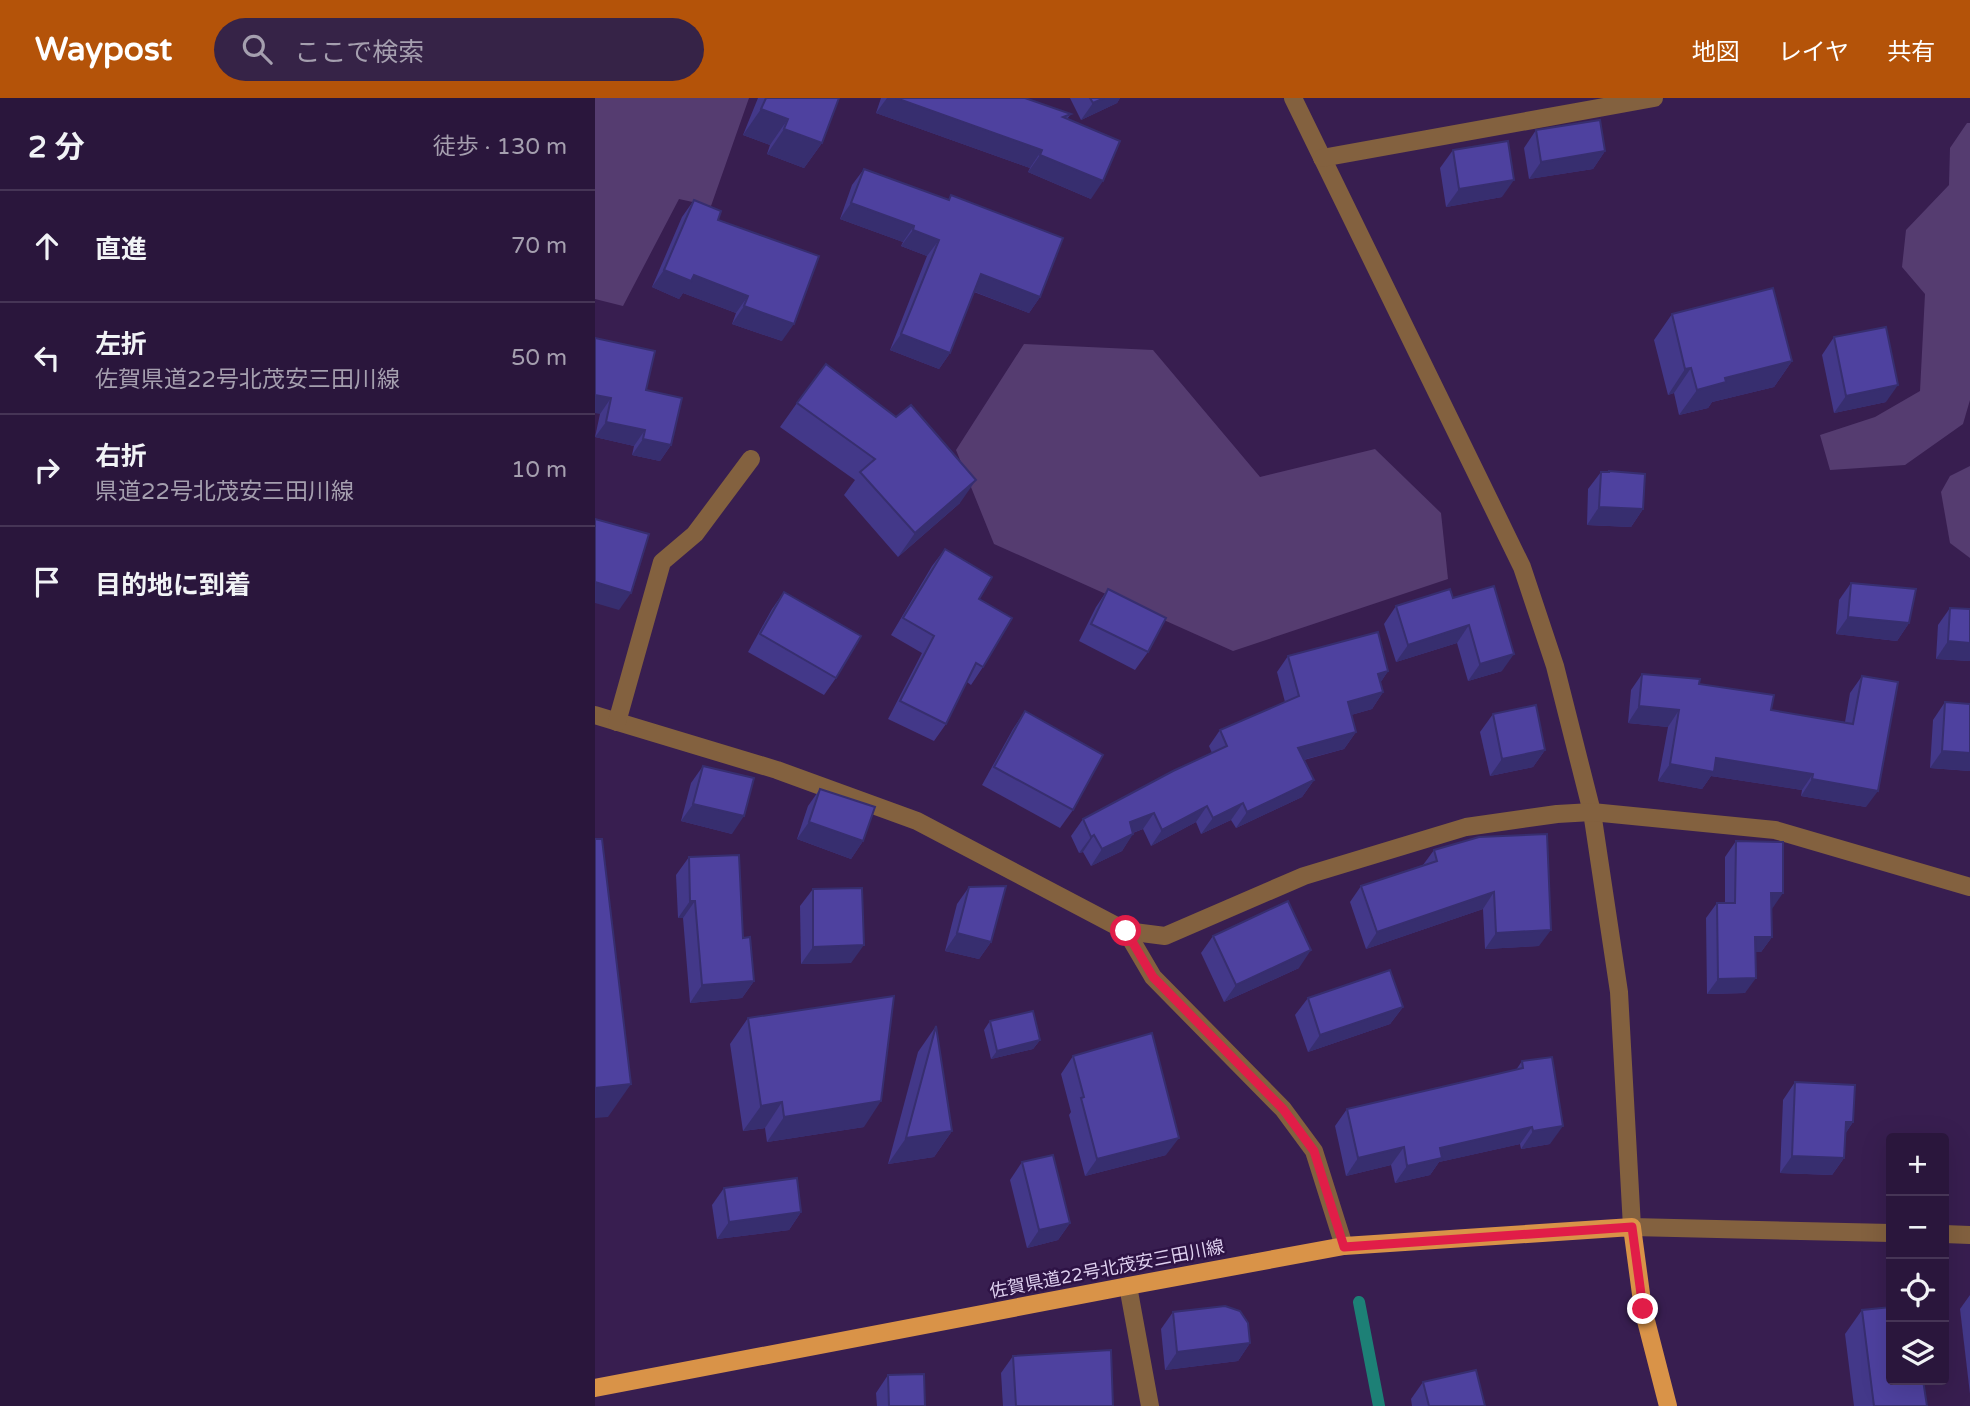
<!DOCTYPE html>
<html lang="ja">
<head>
<meta charset="utf-8">
<style>
  :root { --surface:#2a163c; --page:#362347; --text:#f1f3f6; --muted:#a59faf; --line:#463556; --accent:#b45309 }
  body { margin:0; font-family:"Varela Round","Noto Sans JP",sans-serif; background:var(--page); color:var(--text) }
  .controls { position:absolute; right:21px; bottom:21px; display:grid; overflow:hidden; border-radius:7px; box-shadow:0 7px 28px #0002 }
  .controls button { width:63px; height:63px; display:grid; place-items:center; padding:0; border:0; border-bottom:2px solid var(--line); background:var(--surface); color:var(--text); font:35px sans-serif }
  .stop { position:absolute; width:21px; height:21px; margin:-16px; border:5px solid #e11d48; border-radius:50%; background:#fff }
  .stop.end { background:#e11d48; border-color:#fff; box-shadow:0 2px 7px #0008 }
  .list { margin:0; padding:0; list-style:none }
  h2 { display:flex; justify-content:space-between; align-items:center; height:91px; margin:0; padding:0 28px; font-size:30px }
  h2 small { font-size:23px; font-weight:400; color:var(--muted) }
  .list li { display:grid; grid-template-columns:46px 1fr auto; gap:21px; align-items:center; box-sizing:border-box; height:112px; padding:0 28px; border-top:2px solid var(--line) }
  .list b { display:block; font-size:26px; white-space:nowrap }
  .list p { margin:0; font-size:23px; white-space:nowrap; color:var(--muted) }
  .list em { font-size:23px; font-style:normal; color:var(--muted) }
  .icon { flex:none; width:38px; height:38px; fill:none; stroke:currentColor; stroke-width:2; stroke-linecap:round; stroke-linejoin:round }
  .map { position:relative; flex:none; width:1375px; height:1308px; overflow:hidden }
  header { display:flex; align-items:center; gap:42px; box-sizing:border-box; height:98px; padding:0 35px; background:var(--accent); color:#fff }
  header strong { font-size:33px }
  nav { display:flex; gap:38px; margin-inline-start:auto; font-size:24px }
  .search { width:490px; height:63px; background:var(--page); display:flex; align-items:center; gap:18px; box-sizing:border-box; padding:0 24px; border-radius:38px; color:var(--muted); font-size:26px }
  main { display:flex }
  aside { flex:1; background:var(--surface) }
  .map>svg:first-child { display:block }
  .green { fill:#553c70 }
  .lines { fill:none; stroke-linecap:round; stroke-linejoin:round }
  .stream { stroke:#1d8076; stroke-width:12 }
  .minor { stroke:#83613f; stroke-width:18 }
  .major { stroke:#d99348; stroke-width:18 }
  .wall { fill:#433889 }
  .shaded-wall { fill:#372e6f }
  .building { fill:#4e419f; stroke:#372e6f; stroke-width:2 }
  .route { stroke:#e11d48; stroke-width:9 }
  .labels { text-anchor:middle; dominant-baseline:central; stroke-width:5; stroke-linejoin:round; paint-order:stroke }
  .street-label { font-size:18px; fill:#ded0ef; stroke:#2e1345 }
</style>
</head>
<body>
<header>
<strong>Waypost</strong>
<div class="search"><svg class="icon" aria-label="search" viewBox="0 0 24 24"><circle cx="10" cy="10" r="6"/><path d="M15 15l6 6"/></svg>ここで検索</div>
<nav><a>地図</a><a>レイヤ</a><a>共有</a></nav>
</header>
<main>
<aside>
<h2>2 分<small>徒歩 · 130 m</small></h2>
<ul class="list">
<li><svg class="icon" aria-label="ahead" viewBox="0 0 24 24"><path d="M12 20V5M6 11l6-6 6 6"/></svg><div><b>直進</b></div><em>70 m</em></li>
<li><svg class="icon" aria-label="left" viewBox="0 0 24 24"><path d="M17 20v-9H6M10 6l-5 5 5 5"/></svg><div><b>左折</b><p>佐賀県道22号北茂安三田川線</p></div><em>50 m</em></li>
<li><svg class="icon" aria-label="right" viewBox="0 0 24 24"><path d="M7 20v-9h11M14 6l5 5-5 5"/></svg><div><b>右折</b><p>県道22号北茂安三田川線</p></div><em>10 m</em></li>
<li><svg class="icon" aria-label="arrive" viewBox="0 0 24 24"><path d="M6 21V4h12l-3 4 3 4H6"/></svg><div><b>目的地に到着</b></div></li>
</ul>
</aside>
<div class="map">
<svg width="1375" height="1308" viewBox="0 0 1375 1308">
  <rect width="100%" height="100%" fill="#381e50"/>
  <!-- green -->
  <g class="green">
    <polygon points="0,0 154,0 116,108 84,101 28,208 0,201"/>
    <polygon points="1372,25 1375,25 1375,302 1368,326 1310,367 1235,372 1225,337 1280,319 1325,293 1330,196 1307,169 1311,132 1354,87 1355,50"/>
    <polygon points="429,246 558,252 665,379 780,351 846,415 853,481 638,553 399,446 361,352"/>
    <polygon points="1375,368 1375,460 1355,445 1346,394 1355,378"/>
  </g>
  <g class="lines">
    <!-- stream -->
    <polyline class="stream" points="764,1204 784,1308"/>
    <!-- minor -->
    <g class="minor">
      <polyline points="698,0 927,469 960,568 997,714 1024,894 1037,1129 1296,1135"/>
      <polyline points="727,60 1059,0"/>
      <polyline points="0,617 182,672 322,723 531,833 570,838 709,778 871,729 962,716 997,714 1180,732 1375,789"/>
      <polyline points="22,624 67,464 100,436 156,361"/>
      <polyline points="531,833 558,879 688,1011 719,1053 749,1148"/>
      <polyline points="1349,1136 1375,1137"/>
      <polyline points="533,1188 555,1308"/>
    </g>
    <!-- major -->
    <polyline class="major" points="0,1290 533,1188 749,1148 1037,1129 1048,1211 1073,1308"/>
  </g>
  <!-- wall -->
  <g class="wall">
    <polygon points="163,0 244,0 227,45 209,70 172,56 175,47 148,37"/>
    <polygon points="286,0 430,0 476,16 472,21 496,101 433,74 435,70 281,15"/>
    <polygon points="475,0 525,0 522,5 486,22"/>
    <polygon points="941,32 1010,53 998,71 934,81 929,50"/>
    <polygon points="858,52 907,99 851,109 845,70"/>
    <polygon points="269,71 353,102 356,97 445,199 434,215 379,194 355,255 344,271 295,252 332,158 306,148 308,144 245,121 257,87"/>
    <polygon points="99,102 123,122 187,243 137,226 141,215 88,195 84,201 57,189 87,119"/>
    <polygon points="1077,216 1197,263 1179,289 1117,304 1113,310 1084,317 1079,295 1073,297 1059,242"/>
    <polygon points="1239,239 1291,304 1239,315 1227,257"/>
    <polygon points="0,240 51,292 76,347 65,363 37,357 39,348 0,339 5,316"/>
    <polygon points="202,305 301,319 365,405 303,459 249,397 260,382 185,329"/>
    <polygon points="1014,373 1048,411 1036,429 992,427 993,391 1006,374 1012,374"/>
    <polygon points="350,451 384,501 388,569 376,587 372,584 351,626 339,643 293,621 327,555 296,537 337,468"/>
    <polygon points="1256,485 1314,525 1302,543 1241,536 1244,502"/>
    <polygon points="513,491 553,554 540,572 484,543 501,509"/>
    <polygon points="189,494 241,580 229,597 153,554 177,511"/>
    <polygon points="858,500 907,573 873,583 862,545 801,564 789,526 801,508"/>
    <polygon points="1355,510 1375,563 1341,561 1343,527"/>
    <polygon points="693,558 793,573 785,585 788,594 777,611 756,617 761,634 749,651 709,662 719,682 707,699 641,730 636,722 606,736 601,724 556,748 548,731 538,735 527,753 496,768 488,754 484,755 476,738 488,721 617,655 614,648 625,632 690,604 682,574"/>
    <polygon points="1047,576 1104,586 1176,612 1250,624 1255,595 1267,578 1271,709 1206,698 1207,692 1116,678 1107,691 1063,683 1073,629 1033,625 1036,592"/>
    <polygon points="1350,604 1375,673 1335,670 1338,622"/>
    <polygon points="430,613 478,712 465,730 387,687 418,631"/>
    <polygon points="898,616 950,652 938,669 895,678 885,634"/>
    <polygon points="108,668 137,736 86,723 96,685"/>
    <polygon points="225,691 268,743 256,761 202,741 213,708"/>
    <polygon points="884,739 944,848 890,851 888,811 771,851 755,804 766,788 828,767 839,752"/>
    <polygon points="1141,743 1177,811 1177,839 1166,854 1161,854 1150,895 1112,896 1111,820 1122,805 1130,805 1130,759"/>
    <polygon points="94,759 159,883 147,900 95,905 88,820 83,820 81,777"/>
    <polygon points="374,789 396,844 384,861 350,853 362,806"/>
    <polygon points="218,791 256,865 206,866 205,808"/>
    <polygon points="618,838 704,870 629,904 606,855"/>
    <polygon points="713,900 808,909 795,926 713,954 700,917"/>
    <polygon points="153,920 269,1029 172,1044 170,1030 148,1033 135,946"/>
    <polygon points="395,923 445,942 438,951 396,961 389,932"/>
    <polygon points="341,928 357,1033 339,1059 293,1066 323,954"/>
    <polygon points="478,958 571,1057 490,1078 474,1017 476,1014 466,976"/>
    <polygon points="927,963 955,1046 926,1051 925,1046 844,1064 835,1077 800,1085 796,1067 751,1078 740,1028 752,1011 921,972"/>
    <polygon points="1200,984 1258,1024 1250,1036 1249,1060 1237,1077 1185,1075 1188,1002"/>
    <polygon points="427,1064 475,1125 463,1142 432,1150 415,1082"/>
    <polygon points="129,1090 206,1114 194,1132 122,1141 117,1107"/>
    <polygon points="1375,1197 1375,1296 1365,1211"/>
    <polygon points="1267,1212 1332,1308 1259,1308 1250,1236"/>
    <polygon points="578,1214 655,1245 643,1263 570,1272 566,1231"/>
    <polygon points="418,1258 518,1308 408,1308 406,1275"/>
    <polygon points="293,1277 330,1308 282,1308 281,1295"/>
    <polygon points="828,1284 890,1308 817,1308 816,1301"/>
  </g>
  <!-- shaded-wall -->
  <g class="shaded-wall">
    <polygon points="292,0 301,0 447,52 435,70 281,15"/>
    <polygon points="509,0 525,0 522,5 486,22 498,5"/>
    <polygon points="166,11 193,21 175,47 148,37"/>
    <polygon points="189,31 227,45 209,70 172,56"/>
    <polygon points="1010,53 998,71 934,81 946,64"/>
    <polygon points="445,57 508,83 496,101 433,74"/>
    <polygon points="919,82 907,99 851,109 864,91"/>
    <polygon points="256,105 319,128 308,144 245,121"/>
    <polygon points="318,132 344,142 332,158 306,148"/>
    <polygon points="69,172 99,177 153,198 141,215 88,195 84,201 57,189"/>
    <polygon points="386,176 445,199 434,215 375,192"/>
    <polygon points="149,208 199,226 187,243 137,226"/>
    <polygon points="306,236 355,255 344,271 295,252"/>
    <polygon points="1197,263 1179,289 1117,304 1113,310 1084,317 1102,292 1130,280"/>
    <polygon points="1096,270 1079,295 1073,297 1090,271"/>
    <polygon points="1303,287 1291,304 1239,315 1251,298"/>
    <polygon points="0,297 16,300 5,316 0,315"/>
    <polygon points="11,324 50,332 39,348 0,339"/>
    <polygon points="48,341 76,347 65,363 37,357"/>
    <polygon points="381,382 365,405 303,459 320,435"/>
    <polygon points="1004,409 1048,411 1036,429 992,427"/>
    <polygon points="0,484 36,495 24,512 0,505"/>
    <polygon points="1253,519 1314,525 1302,543 1241,536"/>
    <polygon points="874,527 862,545 801,564 813,547"/>
    <polygon points="1353,543 1375,545 1375,563 1341,561"/>
    <polygon points="919,556 907,573 873,583 885,566"/>
    <polygon points="793,573 782,590 783,576"/>
    <polygon points="788,594 777,611 742,621 753,604"/>
    <polygon points="1044,608 1084,612 1073,629 1033,625"/>
    <polygon points="761,634 749,651 692,666 703,650"/>
    <polygon points="950,652 938,669 895,678 907,661"/>
    <polygon points="1347,653 1375,655 1375,673 1335,670"/>
    <polygon points="1121,660 1218,676 1207,692 1116,678 1107,691 1063,683 1075,666"/>
    <polygon points="1217,681 1283,693 1271,709 1206,698"/>
    <polygon points="719,682 707,699 641,730 652,714"/>
    <polygon points="648,705 636,722 606,736 618,720"/>
    <polygon points="98,706 149,718 137,736 86,723"/>
    <polygon points="612,708 601,724 556,748 567,732"/>
    <polygon points="559,715 548,731 523,740 535,724"/>
    <polygon points="214,724 268,743 256,761 202,741"/>
    <polygon points="538,736 527,753 496,768 507,751"/>
    <polygon points="499,737 488,754 484,755 496,739"/>
    <polygon points="899,794 888,811 771,851 782,834"/>
    <polygon points="1176,795 1188,795 1177,811"/>
    <polygon points="95,803 100,803 88,820 83,820"/>
    <polygon points="956,832 944,848 890,851 901,835"/>
    <polygon points="362,835 396,844 384,861 350,853"/>
    <polygon points="1160,839 1177,839 1166,854 1149,854"/>
    <polygon points="269,847 256,865 206,866 218,849"/>
    <polygon points="716,852 704,870 629,904 641,887"/>
    <polygon points="1161,880 1150,895 1112,896 1123,881"/>
    <polygon points="159,883 147,900 95,905 107,887"/>
    <polygon points="808,909 795,926 713,954 725,937"/>
    <polygon points="445,942 438,951 396,961 402,953"/>
    <polygon points="36,986 13,1019 0,1020 0,990"/>
    <polygon points="286,1003 269,1029 172,1044 189,1019"/>
    <polygon points="187,1004 170,1030 148,1033 166,1008"/>
    <polygon points="1251,1024 1258,1024 1246,1042"/>
    <polygon points="968,1028 955,1046 926,1051 938,1033"/>
    <polygon points="937,1029 925,1046 844,1064 835,1077 800,1085 812,1068 845,1050"/>
    <polygon points="357,1033 339,1059 293,1066 311,1040"/>
    <polygon points="584,1040 571,1057 490,1078 502,1061"/>
    <polygon points="809,1049 796,1067 751,1078 763,1060"/>
    <polygon points="1197,1058 1249,1060 1237,1077 1185,1075"/>
    <polygon points="206,1114 194,1132 122,1141 134,1124"/>
    <polygon points="475,1125 463,1142 432,1150 444,1132"/>
    <polygon points="655,1245 643,1263 570,1272 582,1254"/>
  </g>
  <!-- building -->
  <g class="building">
    <polygon points="171,0 244,0 227,45 189,31 193,21 166,11"/>
    <polygon points="301,0 430,0 476,16 468,19 525,43 508,83 445,57 447,52"/>
    <polygon points="495,0 509,0 498,5"/>
    <polygon points="1005,22 1010,53 946,64 941,32"/>
    <polygon points="913,43 919,82 864,91 858,52"/>
    <polygon points="269,71 354,102 356,97 468,140 445,199 386,176 355,255 306,236 344,142 318,132 319,128 256,105"/>
    <polygon points="99,102 126,113 123,122 224,158 199,226 149,208 153,198 99,177 96,183 69,172"/>
    <polygon points="1178,190 1197,263 1130,280 1131,284 1102,292 1096,270 1090,271 1077,216"/>
    <polygon points="1291,229 1303,287 1251,298 1239,239"/>
    <polygon points="0,240 60,253 51,292 87,300 76,347 48,341 50,332 11,324 16,300 0,297"/>
    <polygon points="231,266 301,319 316,307 381,382 320,435 265,374 280,361 202,305"/>
    <polygon points="1014,373 1050,376 1048,411 1004,409 1006,374 1014,374"/>
    <polygon points="0,421 54,436 36,495 0,484"/>
    <polygon points="350,451 397,479 384,501 417,520 388,569 381,565 351,626 305,603 339,538 308,520"/>
    <polygon points="1256,485 1321,491 1314,525 1253,519"/>
    <polygon points="899,488 919,556 885,566 874,527 813,547 801,508 855,491 858,500"/>
    <polygon points="513,491 571,520 553,554 496,526"/>
    <polygon points="189,494 266,538 241,580 165,536"/>
    <polygon points="1355,510 1375,511 1375,545 1353,543"/>
    <polygon points="783,534 793,573 783,576 788,594 753,604 761,634 703,650 719,682 652,714 648,705 618,720 612,708 567,732 559,715 535,724 538,736 507,751 499,737 496,739 488,721 578,673 632,648 625,632 704,598 693,558"/>
    <polygon points="1047,576 1105,581 1104,586 1179,597 1176,612 1258,626 1267,578 1303,584 1283,693 1217,681 1218,676 1121,660 1119,674 1075,666 1084,612 1044,608"/>
    <polygon points="1350,604 1375,606 1375,655 1347,653"/>
    <polygon points="941,607 950,652 907,661 898,616"/>
    <polygon points="430,613 508,657 478,712 399,669"/>
    <polygon points="108,668 159,680 149,718 98,706"/>
    <polygon points="225,691 280,709 268,743 214,724"/>
    <polygon points="952,736 956,832 901,835 899,794 782,834 766,788 842,763 839,752 884,739"/>
    <polygon points="0,741 7,741 36,986 0,990"/>
    <polygon points="1141,743 1188,744 1188,795 1176,795 1177,839 1160,839 1161,880 1123,881 1122,805 1140,805"/>
    <polygon points="144,757 148,840 155,839 159,883 107,887 100,803 95,803 94,759"/>
    <polygon points="411,788 396,844 362,835 374,789"/>
    <polygon points="267,790 269,847 218,849 218,791"/>
    <polygon points="693,803 716,852 641,887 618,838"/>
    <polygon points="795,872 808,909 725,937 713,900"/>
    <polygon points="299,898 286,1003 189,1019 187,1004 166,1008 153,920"/>
    <polygon points="438,913 445,942 402,953 395,923"/>
    <polygon points="341,928 357,1033 311,1040"/>
    <polygon points="557,935 584,1040 502,1061 486,1000 489,999 478,958"/>
    <polygon points="957,959 968,1028 938,1033 937,1029 845,1050 847,1060 812,1068 809,1049 763,1060 752,1011 928,970 927,963"/>
    <polygon points="1200,984 1260,987 1258,1024 1251,1024 1249,1060 1197,1058"/>
    <polygon points="458,1057 475,1125 444,1132 427,1064"/>
    <polygon points="202,1080 206,1114 134,1124 129,1090"/>
    <polygon points="630,1208 645,1213 653,1225 655,1245 582,1254 578,1214"/>
    <polygon points="1296,1209 1296,1282 1328,1282 1332,1308 1279,1308 1267,1212"/>
    <polygon points="516,1252 518,1308 421,1308 418,1258"/>
    <polygon points="881,1272 890,1308 834,1308 828,1284"/>
    <polygon points="329,1276 330,1308 294,1308 293,1277"/>
  </g>
  <g class="lines">
    <!-- route -->
    <polyline class="route" points="531,833 558,879 688,1011 719,1053 749,1149 1037,1129 1048,1211"/>
  </g>
  <g class="labels">
    <!-- street labels -->
    <g class="street-label">
      <text transform="translate(512 1171) rotate(-11)">佐賀県道22号北茂安三田川線</text>
    </g>
  </g>
</svg>
<div class="controls">
<button>+</button>
<button>−</button>
<button><svg class="icon" aria-label="locate" viewBox="0 0 24 24"><circle cx="12" cy="12" r="6"/><path d="M12 2v4M12 18v4M2 12h4M18 12h4"/></svg></button>
<button><svg class="icon" aria-label="layers" viewBox="0 0 24 24"><path d="M12 4l9 5-9 5-9-5zM3 14l9 5 9-5"/></svg></button>
</div>
<div class="stop" style="left:531px;top:833px"></div>
<div class="stop end" style="left:1048px;top:1211px"></div>
</div>
</main>
</body>
</html>
